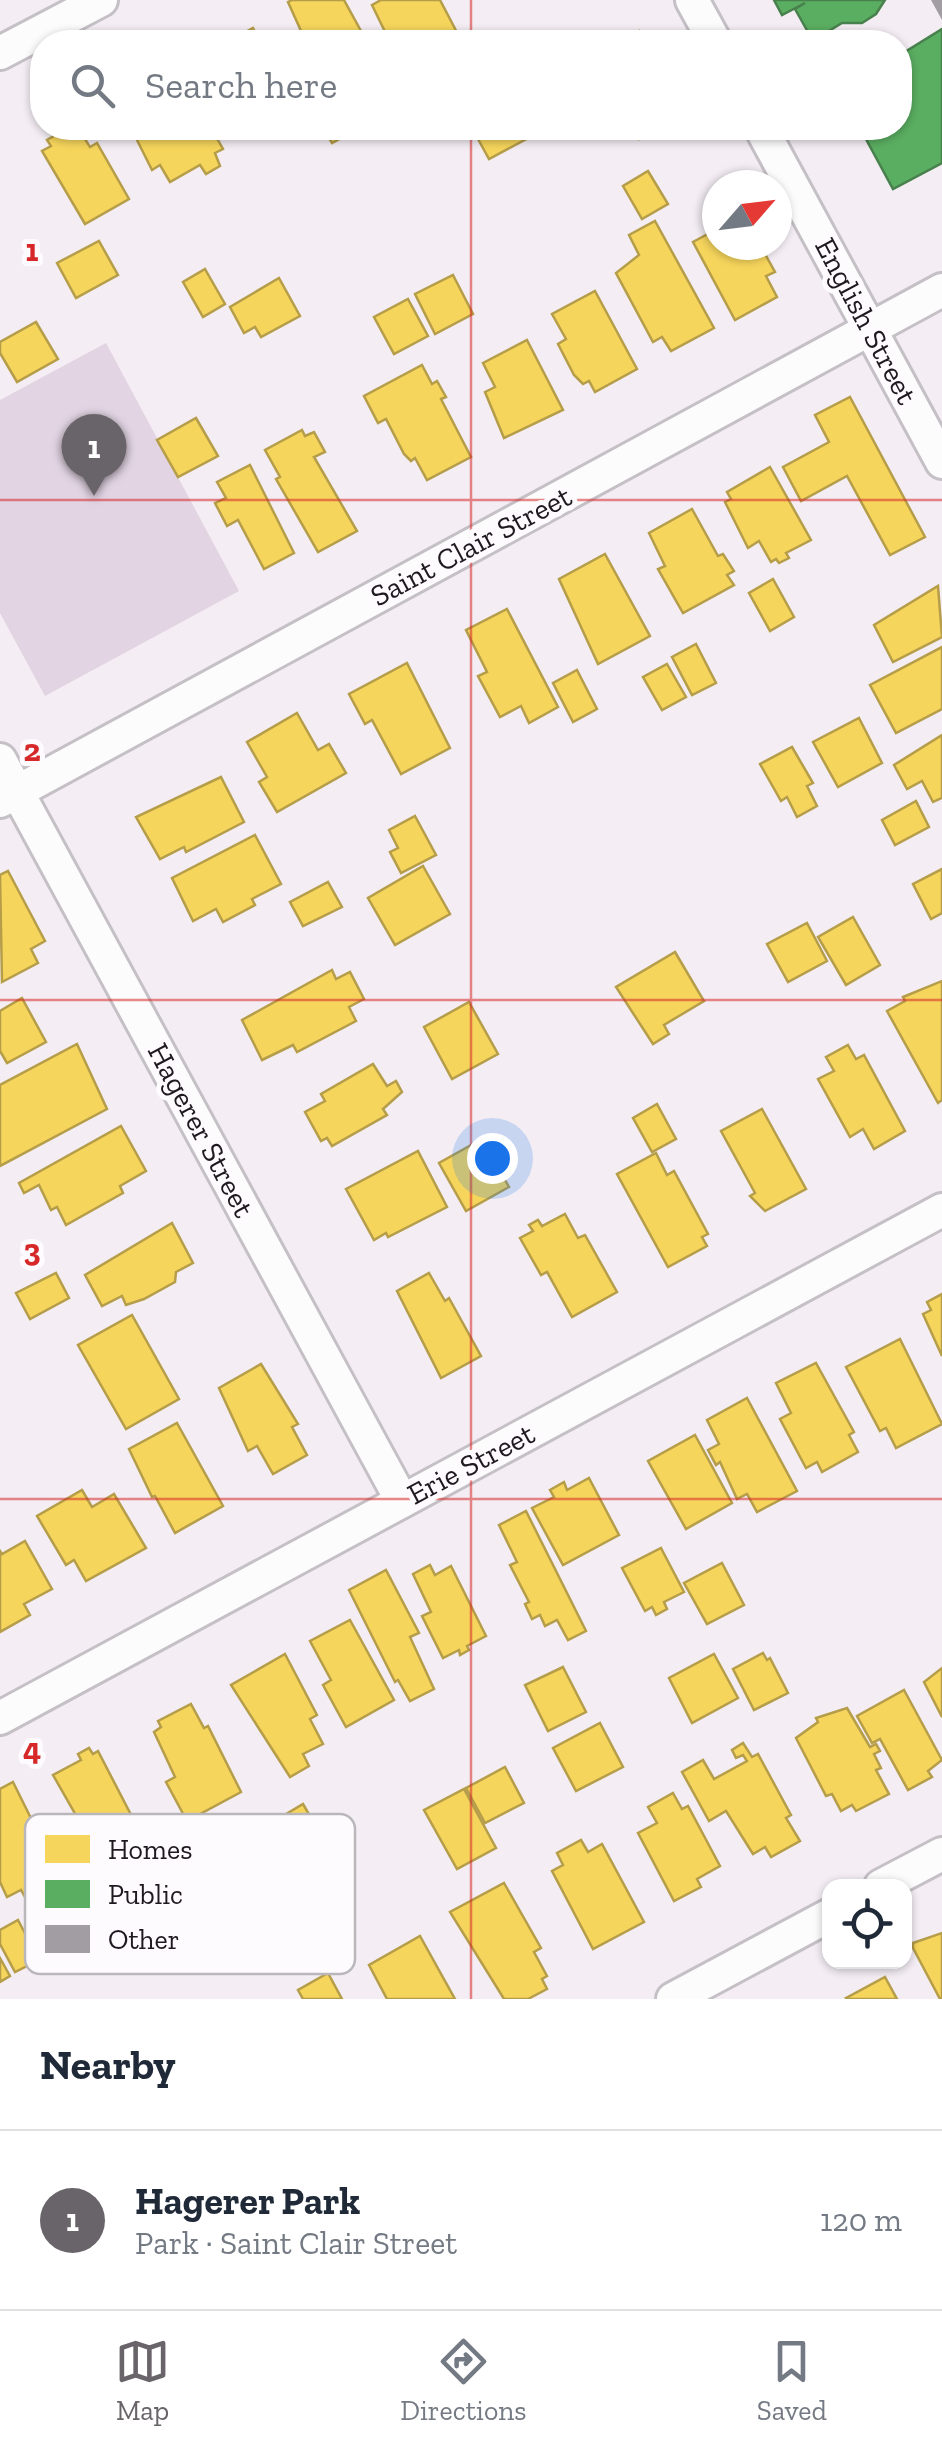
<!DOCTYPE html>
<html lang="en">
<head>
<meta charset="utf-8">
<style>
  :root { --surface:#fff; --page:#f6f6f7; --text:#1f2937; --muted:#747a83; --line:#e0e1e3; --accent:#696469 }
  body { margin:0; font-family:"Zilla Slab",serif; background:var(--page); color:var(--text) }
  .controls { position:absolute; right:30px; bottom:30px; display:grid; overflow:hidden; border-radius:20px; box-shadow:0 2px 8px #0004 }
  .controls button { width:90px; height:90px; display:grid; place-items:center; padding:0; border:0; border-bottom:2px solid var(--line); background:var(--surface); color:var(--text); font:50px sans-serif }
  .compass { position:absolute; left:702px; top:170px; width:90px; height:90px; border-radius:50%; background:var(--surface); box-shadow:0 2px 8px #0004; rotate:62deg }
  .you { position:absolute; left:492px; top:1158px; width:35px; height:35px; margin:-25px; border:8px solid #fff; border-radius:50%; background:#1a73e8; box-shadow:0 0 0 15px #1a73e833 }
  .badge { display:grid; place-items:center; width:65px; height:65px; border-radius:50%; background:var(--accent); color:#fff; font-size:32px; font-weight:700 }
  .pin { position:absolute; translate:-50% -82px; filter:drop-shadow(0 2px 5px #0008) }
  .pin::after { content:''; position:absolute; top:52px; width:35px; height:30px; background:inherit; clip-path:polygon(0 0,100% 0,50% 100%) }
  .list { margin:0; padding:0; list-style:none }
  h2 { display:flex; justify-content:space-between; align-items:center; height:130px; margin:0; padding:0 40px; font-size:42px }
  h2 small { font-size:32px; font-weight:400; color:var(--muted) }
  .list li { display:grid; grid-template-columns:65px 1fr auto; gap:30px; align-items:center; box-sizing:border-box; height:180px; padding:0 40px; border-top:2px solid var(--line) }
  .list b { display:block; font-size:38px; white-space:nowrap }
  .list p { margin:0; font-size:32px; white-space:nowrap; color:var(--muted) }
  .list em { font-size:32px; font-style:normal; color:var(--muted) }
  .icon { flex:none; width:55px; height:55px; fill:none; stroke:currentColor; stroke-width:2; stroke-linecap:round; stroke-linejoin:round }
  .map { position:relative; flex:none; width:942px; height:1999px; overflow:hidden }
  .search { position:absolute; background:var(--surface); box-shadow:0 2px 8px #0004; left:30px; right:30px; top:30px; height:110px; display:flex; align-items:center; gap:25px; box-sizing:border-box; padding:0 35px; border-radius:40px; color:var(--muted); font-size:38px }
  .sheet { height:310px; background:var(--surface) }
  nav { display:flex; justify-content:space-around; align-items:center; box-sizing:border-box; height:140px; border-top:2px solid var(--line); background:var(--surface); font-size:28px; color:var(--muted) }
  nav a { display:grid; justify-items:center; gap:5px }
  nav .on { color:var(--accent) }
  .map>svg:first-child { display:block }
  .green { fill:#e2d4e3 }
  .homes { fill:#f6d55c; stroke:#b59d49; stroke-width:2.5 }
  .public { fill:#5aae61; stroke:#48814d; stroke-width:2.5 }
  .building { fill:#a29da2 }
  .lines { fill:none; stroke-linecap:round; stroke-linejoin:round }
  .street-casing { stroke:#c5c0c6; stroke-width:38 }
  .street { stroke:#fdfcfd; stroke-width:32 }
  .grid { fill:none; stroke:#d62828; stroke-width:2.5; stroke-opacity:0.55 }
  .labels { text-anchor:middle; dominant-baseline:central; stroke-width:10; stroke-linejoin:round; paint-order:stroke }
  .street-label { font-size:30px; fill:#1e191e; stroke:#fdfbfe }
  .key { fill:#fdfbfe; stroke:#bab7bb; stroke-width:2.5 }
  .key-label { font-size:28px; fill:#1e191e }
  .grid-label { font-size:32px; text-anchor:middle; font-weight:bold; fill:#d62828; stroke:#fdfbfe; stroke-width:10; stroke-linejoin:round; paint-order:stroke }
</style>
</head>
<body>
<div class="map">
<svg width="942" height="1999" viewBox="0 0 942 1999">
  <rect width="100%" height="100%" fill="#f4eef4"/>
  <!-- green -->
  <polygon class="green" points="106,343 239,591 45,696 0,613 0,400"/>
  <!-- homes -->
  <g class="homes">
    <polygon points="292,0 344,0 367,42 306,42 288,2"/>
    <polygon points="381,0 440,0 462,42 390,42 372,5"/>
    <polygon points="253,28 261,42 227,42"/>
    <polygon points="639,31 644,42 618,42"/>
    <polygon points="68,128 78,128 90,147 97,143 129,199 85,224 42,151 51,146 47,140"/>
    <polygon points="131,128 211,128 223,149 215,153 220,166 206,174 200,165 170,182 160,165 152,170"/>
    <polygon points="253,128 278,128 259,138"/>
    <polygon points="323,128 355,128 356,130 332,143"/>
    <polygon points="472,128 527,128 532,136 489,159"/>
    <polygon points="633,128 662,128 639,139"/>
    <polygon points="648,171 668,204 642,219 623,186"/>
    <polygon points="655,221 714,328 671,351 662,337 653,342 616,273 639,255 629,235"/>
    <polygon points="717,229 717,245 760,245 775,272 766,276 777,297 735,320 693,242"/>
    <polygon points="99,241 118,275 76,298 57,263"/>
    <polygon points="205,269 225,304 203,317 183,282"/>
    <polygon points="453,275 473,314 435,334 415,294"/>
    <polygon points="279,278 300,316 261,337 255,327 244,333 230,307"/>
    <polygon points="595,291 637,369 595,392 589,381 583,384 574,375 558,344 566,339 552,314"/>
    <polygon points="408,299 428,336 394,354 374,317"/>
    <polygon points="36,322 58,359 17,382 0,353 0,342"/>
    <polygon points="527,340 563,410 504,438 485,392 495,387 483,363"/>
    <polygon points="422,365 432,384 437,381 446,397 441,399 471,457 427,480 415,458 411,461 404,454 386,419 378,423 364,396"/>
    <polygon points="850,397 925,537 890,555 847,476 801,501 783,467 829,442 815,415"/>
    <polygon points="196,418 218,456 178,477 157,440"/>
    <polygon points="302,430 305,436 314,432 325,452 314,457 357,531 318,552 276,479 280,477 265,450"/>
    <polygon points="250,465 294,553 264,569 238,520 227,526 215,503 226,498 217,482"/>
    <polygon points="770,467 811,540 786,553 789,558 779,563 776,559 771,562 759,541 748,548 725,502 731,499 727,492"/>
    <polygon points="692,509 718,556 723,554 734,571 727,575 734,585 683,613 658,569 665,566 649,533"/>
    <polygon points="605,554 650,636 598,664 559,579"/>
    <polygon points="773,579 794,617 770,631 749,593"/>
    <polygon points="938,586 942,637 893,662 874,625"/>
    <polygon points="507,609 558,707 529,723 521,706 500,717 478,676 487,672 466,630"/>
    <polygon points="696,644 716,683 692,695 672,657"/>
    <polygon points="942,647 942,709 896,733 870,685"/>
    <polygon points="407,663 450,748 401,774 372,720 365,724 349,694"/>
    <polygon points="667,664 686,697 662,710 643,677"/>
    <polygon points="577,670 597,709 573,722 553,683"/>
    <polygon points="297,713 318,750 329,744 346,773 277,812 259,782 267,777 247,742"/>
    <polygon points="859,718 882,763 838,787 813,742"/>
    <polygon points="942,735 942,798 933,802 922,781 907,789 894,765"/>
    <polygon points="792,747 813,783 807,786 817,806 797,817 787,797 781,801 760,764"/>
    <polygon points="221,777 244,822 186,852 184,847 160,859 136,817"/>
    <polygon points="916,801 929,827 895,845 882,820"/>
    <polygon points="415,816 436,855 401,873 390,852 398,848 389,830"/>
    <polygon points="255,835 281,884 252,899 255,905 223,922 216,909 193,921 172,878"/>
    <polygon points="423,866 450,914 395,945 368,898"/>
    <polygon points="942,869 942,913 931,919 913,884"/>
    <polygon points="8,871 45,941 31,949 38,963 2,982 0,875"/>
    <polygon points="328,882 342,907 303,926 290,902"/>
    <polygon points="853,917 880,965 846,985 818,937"/>
    <polygon points="807,923 827,961 788,982 767,944"/>
    <polygon points="675,952 704,1001 664,1025 669,1034 653,1044 616,987"/>
    <polygon points="332,970 336,979 350,972 364,999 349,1007 356,1021 297,1052 293,1045 262,1060 242,1020"/>
    <polygon points="942,981 942,1100 938,1103 887,1011 905,1001 903,997"/>
    <polygon points="22,998 46,1042 7,1063 0,1051 0,1011"/>
    <polygon points="469,1002 498,1054 452,1079 424,1027"/>
    <polygon points="77,1044 107,1109 0,1166 0,1085"/>
    <polygon points="848,1045 856,1059 864,1055 905,1131 874,1149 863,1129 850,1137 818,1079 834,1071 826,1057"/>
    <polygon points="373,1064 387,1086 396,1081 402,1092 383,1109 387,1115 332,1146 327,1138 321,1141 305,1112 325,1101 321,1094"/>
    <polygon points="657,1104 676,1139 652,1152 633,1118"/>
    <polygon points="762,1109 806,1189 765,1211 750,1196 755,1193 721,1131"/>
    <polygon points="121,1126 146,1171 120,1186 123,1193 66,1225 57,1207 51,1210 39,1185 24,1193 19,1183"/>
    <polygon points="482,1139 509,1187 466,1211 439,1163"/>
    <polygon points="418,1151 447,1207 388,1237 386,1233 374,1240 346,1189"/>
    <polygon points="656,1153 667,1175 674,1171 708,1234 702,1237 707,1246 668,1267 617,1174"/>
    <polygon points="565,1214 578,1238 585,1235 617,1292 572,1317 547,1272 541,1275 520,1238 533,1231 529,1225 538,1220 542,1226"/>
    <polygon points="172,1223 193,1263 176,1272 175,1282 144,1299 126,1305 122,1296 102,1306 85,1275"/>
    <polygon points="56,1273 69,1298 30,1319 16,1293"/>
    <polygon points="429,1273 445,1301 449,1298 481,1356 441,1378 397,1291"/>
    <polygon points="942,1294 942,1356 923,1314 931,1310 927,1302"/>
    <polygon points="132,1315 179,1399 126,1429 78,1345"/>
    <polygon points="900,1339 942,1424 896,1448 886,1428 880,1431 846,1367"/>
    <polygon points="816,1363 854,1432 849,1435 858,1452 822,1472 817,1462 806,1468 780,1419 791,1413 776,1383"/>
    <polygon points="261,1364 298,1424 292,1427 307,1455 273,1474 257,1446 248,1451 219,1388"/>
    <polygon points="747,1398 797,1491 757,1512 747,1494 737,1499 720,1462 716,1465 708,1450 719,1444 707,1420"/>
    <polygon points="177,1423 223,1506 175,1533 155,1496 152,1497 129,1449"/>
    <polygon points="695,1435 732,1503 686,1529 648,1461"/>
    <polygon points="589,1478 619,1535 563,1565 532,1508 554,1497 550,1490 564,1482 567,1490"/>
    <polygon points="82,1490 92,1507 114,1494 146,1548 86,1581 74,1560 66,1565 37,1516"/>
    <polygon points="526,1511 586,1631 568,1640 557,1620 545,1626 540,1615 532,1619 525,1604 529,1602 510,1565 517,1562 499,1525"/>
    <polygon points="25,1541 52,1589 24,1604 30,1615 0,1632 0,1551 2,1554"/>
    <polygon points="661,1548 684,1592 664,1602 667,1609 656,1615 652,1607 645,1611 622,1568"/>
    <polygon points="722,1563 744,1605 707,1624 684,1583"/>
    <polygon points="430,1565 435,1575 451,1566 486,1636 467,1646 469,1650 460,1655 459,1650 443,1658 422,1616 431,1612 413,1574"/>
    <polygon points="386,1570 419,1633 410,1637 434,1689 410,1701 398,1680 395,1682 349,1590"/>
    <polygon points="350,1620 394,1700 346,1727 323,1685 331,1680 310,1641"/>
    <polygon points="763,1653 767,1660 770,1658 788,1693 754,1710 733,1669"/>
    <polygon points="285,1654 317,1715 310,1719 323,1744 303,1754 309,1766 290,1777 231,1685"/>
    <polygon points="714,1654 738,1698 692,1723 669,1678"/>
    <polygon points="563,1667 586,1712 548,1731 525,1685"/>
    <polygon points="942,1668 942,1717 924,1682"/>
    <polygon points="904,1690 942,1760 928,1771 932,1777 908,1790 880,1739 872,1743 857,1716"/>
    <polygon points="191,1704 204,1728 208,1726 241,1792 187,1821 166,1782 175,1777 154,1732 161,1727 158,1721"/>
    <polygon points="847,1708 870,1747 876,1744 880,1751 874,1754 881,1768 876,1770 889,1794 856,1811 852,1805 841,1811 832,1794 826,1796 796,1738 818,1722 816,1718"/>
    <polygon points="600,1723 623,1767 576,1791 553,1748"/>
    <polygon points="743,1743 752,1757 758,1754 791,1815 786,1818 800,1841 771,1857 765,1847 753,1854 726,1811 709,1821 682,1772 703,1760 714,1779 747,1761 743,1755 736,1758 732,1750"/>
    <polygon points="89,1748 93,1754 98,1751 143,1838 132,1843 137,1853 104,1870 98,1858 88,1863 71,1831 82,1826 53,1775 81,1760 78,1754"/>
    <polygon points="505,1767 524,1803 485,1823 466,1788"/>
    <polygon points="13,1782 69,1895 34,1913 21,1890 7,1897 0,1882 0,1789"/>
    <polygon points="464,1789 496,1848 457,1869 424,1810"/>
    <polygon points="673,1793 682,1809 688,1806 720,1866 697,1879 701,1887 674,1901 638,1833 657,1823 648,1807"/>
    <polygon points="303,1804 321,1835 283,1857 266,1826"/>
    <polygon points="581,1840 588,1852 602,1844 644,1922 593,1949 552,1871 563,1865 557,1853"/>
    <polygon points="504,1883 541,1948 534,1952 547,1976 542,1979 547,1989 528,1999 504,1999 450,1912"/>
    <polygon points="18,1920 39,1960 15,1972 0,1944 0,1930"/>
    <polygon points="942,1933 942,1999 940,1999 913,1948 913,1943"/>
    <polygon points="420,1936 455,1999 387,1999 369,1965"/>
    <polygon points="0,1958 10,1976 0,1982"/>
    <polygon points="328,1973 342,1999 303,1999 298,1990"/>
    <polygon points="885,1977 897,1999 847,1999 846,1998"/>
  </g>
  <!-- public -->
  <g class="public">
    <polygon points="774,0 885,0 876,14 862,23 842,23 829,31 836,42 812,39 795,9 805,3 782,15"/>
    <polygon points="942,29 942,163 893,189 860,128 900,128 900,55"/>
  </g>
  <!-- building -->
  <polygon class="building" points="931,0 942,0 942,20"/>
  <g class="lines">
    <defs>
      <g id="street">
        <polyline points="692,0 715,42"/>
        <polyline points="0,53 101,0"/>
        <polyline points="761,128 942,462"/>
        <polyline points="0,760 402,1501"/>
        <polyline points="0,801 942,290"/>
        <polyline points="0,1718 942,1210"/>
        <polyline points="881,1886 942,1854"/>
        <polyline points="673,1999 830,1915"/>
      </g>
    </defs>
    <!-- street casing -->
    <use href="#street" class="street-casing"/>
    <!-- street -->
    <use href="#street" class="street"/>
  </g>
  <!-- grid -->
  <path class="grid" d="M471 0V42M471 128V1999M0 500H942M0 1000H942M0 1499H942"/>
  <g class="labels">
    <!-- street labels -->
    <g class="street-label">
      <text transform="translate(866 321) rotate(62)">English Street</text>
      <text transform="translate(471 546) rotate(-28)">Saint Clair Street</text>
      <text transform="translate(201 1130) rotate(62)">Hagerer Street</text>
      <text transform="translate(471 1464) rotate(-28)">Erie Street</text>
    </g>
  </g>
  <!-- legend -->
  <rect x="25" y="1814" width="330" height="160" rx="15" class="key"/>
  <rect x="45" y="1835" width="45" height="28" fill="#f6d55c"/>
  <rect x="45" y="1880" width="45" height="28" fill="#5aae61"/>
  <rect x="45" y="1925" width="45" height="28" fill="#a29da2"/>
  <g class="key-label">
    <text x="108" y="1859">Homes</text>
    <text x="108" y="1904">Public</text>
    <text x="108" y="1949">Other</text>
  </g>
  <g class="grid-label">
    <text x="32" y="261">1</text>
    <text x="32" y="761">2</text>
    <text x="32" y="1261">3</text>
    <text x="32" y="1760">4</text>
  </g>
</svg>
<div class="controls">
<button><svg class="icon" aria-label="locate" viewBox="0 0 24 24"><circle cx="12" cy="12" r="6"/><path d="M12 2v4M12 18v4M2 12h4M18 12h4"/></svg></button>
</div>
<svg class="compass" viewBox="-18 -18 36 36"><path d="M0-13l5 13h-10z" fill="#e53935"/><path d="M0 13l5-13h-10z" fill="#747a83"/></svg>
<div class="you"></div>
<div class="pin badge" style="left:94px;top:496px">1</div>
<div class="search"><svg class="icon" aria-label="search" viewBox="0 0 24 24"><circle cx="10" cy="10" r="6"/><path d="M15 15l6 6"/></svg>Search here</div>
</div>
<section class="sheet">
<h2>Nearby<small></small></h2>
<ul class="list">
<li><span class="badge">1</span><div><b>Hagerer Park</b><p>Park · Saint Clair Street</p></div><em>120 m</em></li>
</ul>
</section>
<nav>
<a class="on"><svg class="icon" aria-label="map" viewBox="0 0 24 24"><path d="M3 6l6-2 6 2 6-2v14l-6 2-6-2-6 2zM9 4v14M15 6v14"/></svg>Map</a>
<a><svg class="icon" aria-label="directions" viewBox="0 0 24 24"><path d="M12 3l9 9-9 9-9-9zM9 14v-3h6M13 9l2 2-2 2"/></svg>Directions</a>
<a><svg class="icon" aria-label="saved" viewBox="0 0 24 24"><path d="M7 4h10v16l-5-4-5 4z"/></svg>Saved</a>
</nav>
</body>
</html>
